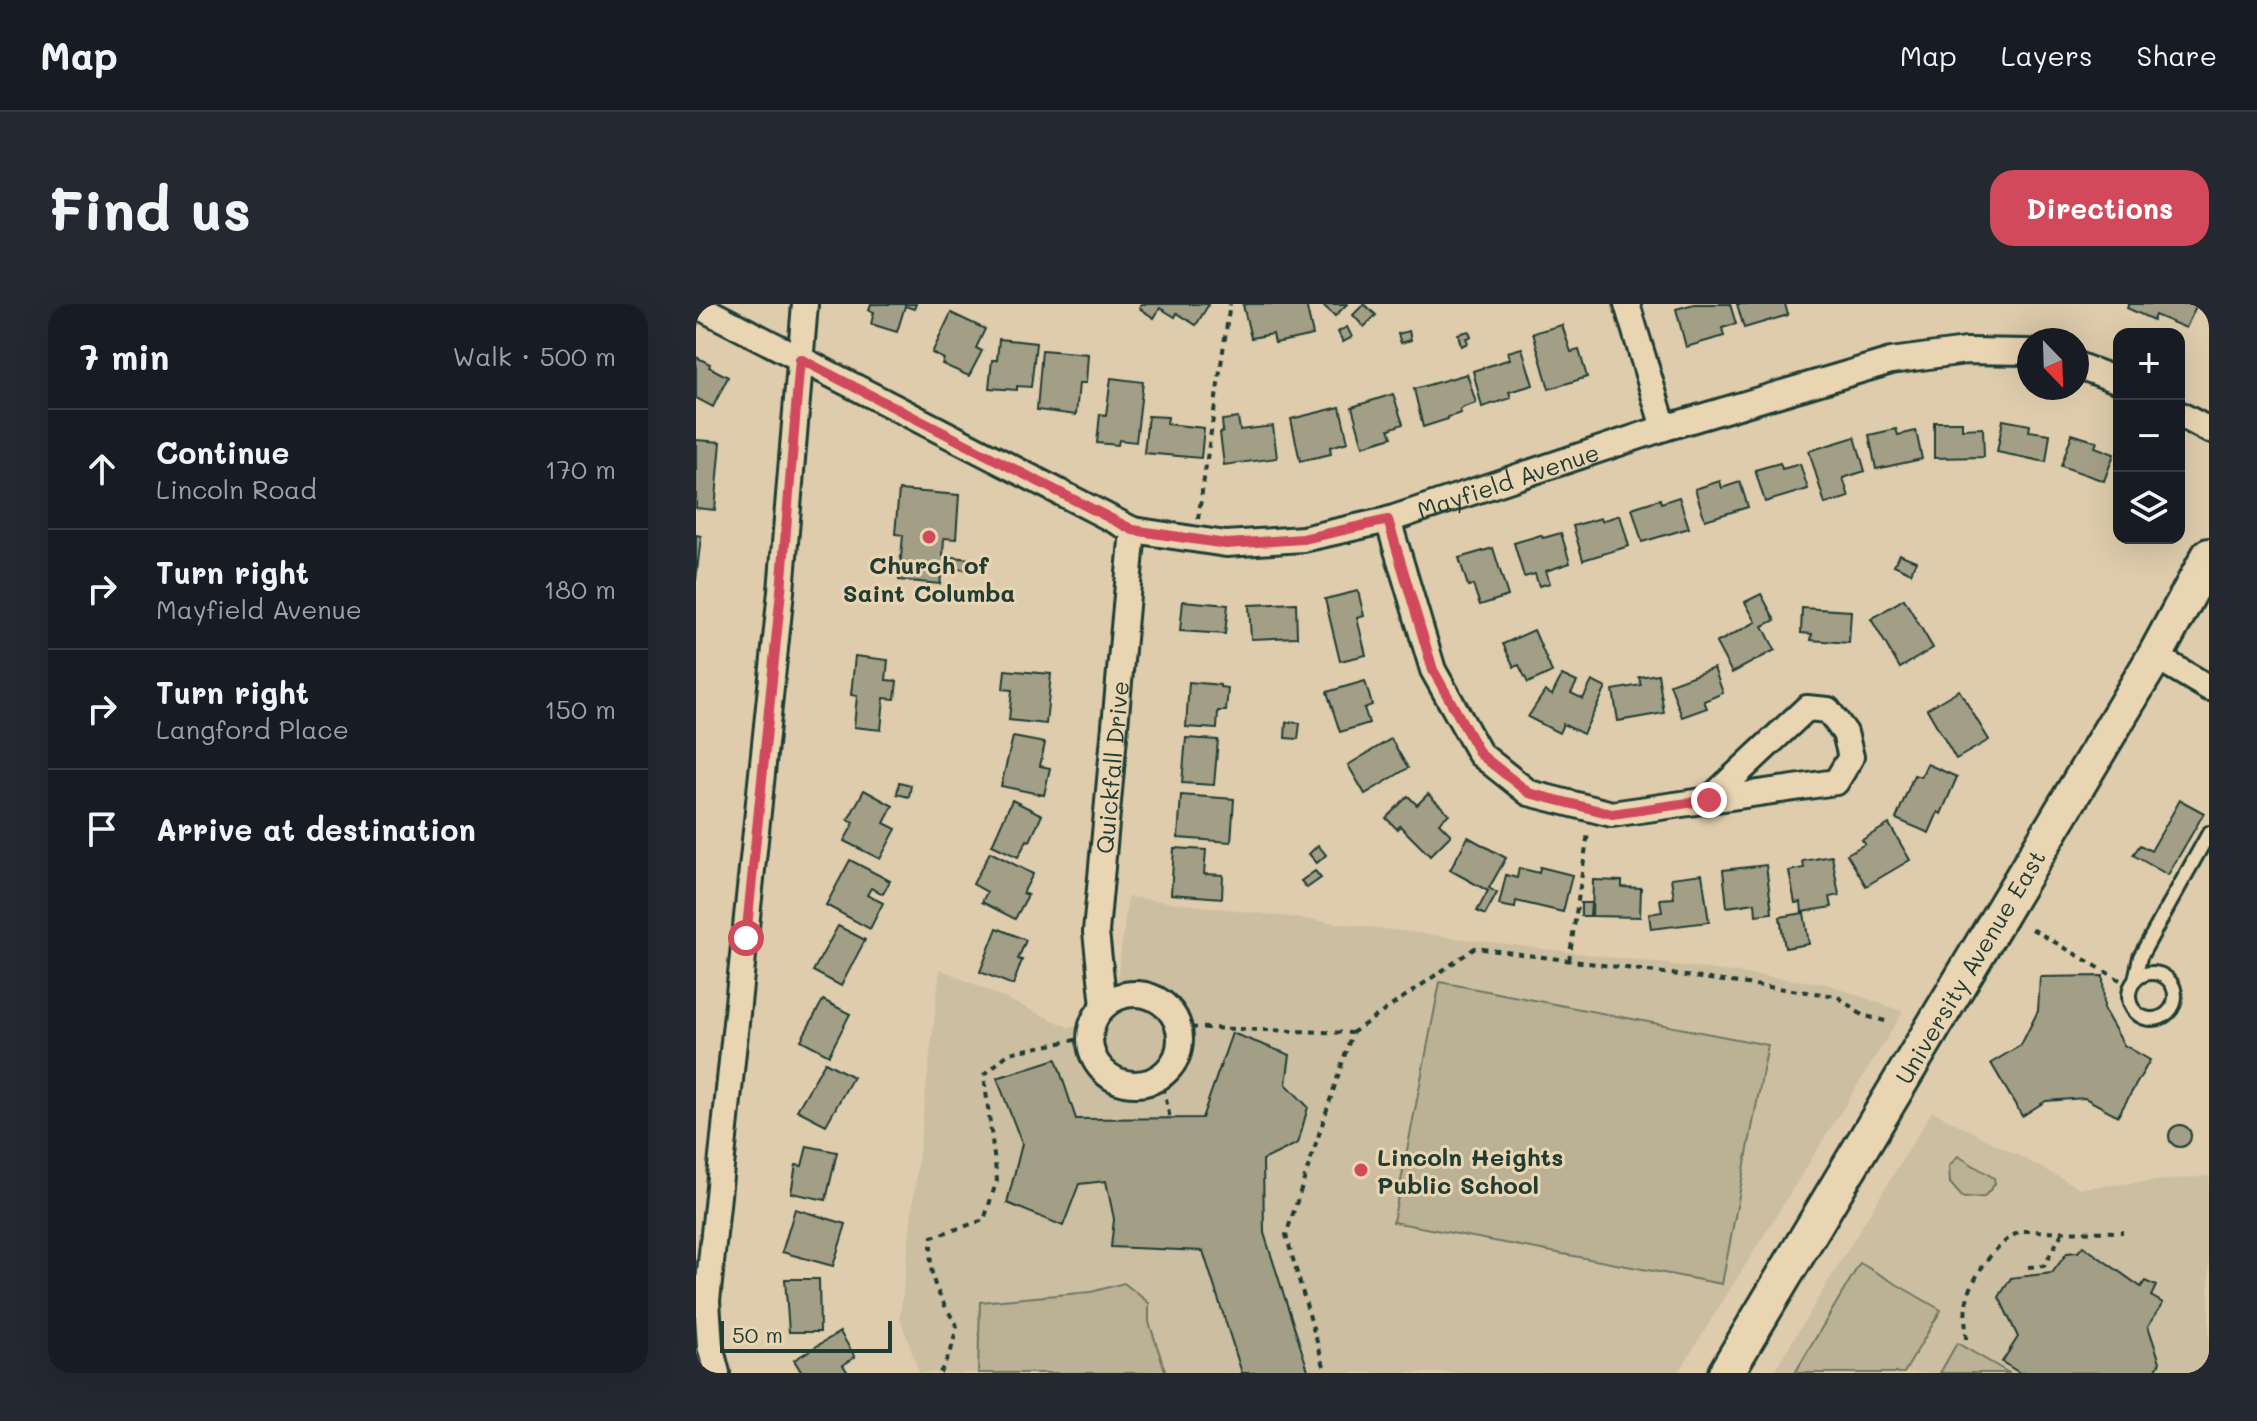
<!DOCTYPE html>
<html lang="en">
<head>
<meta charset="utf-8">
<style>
  :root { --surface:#171b24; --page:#242831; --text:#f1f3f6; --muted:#9ea1a6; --line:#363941; --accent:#d1495b }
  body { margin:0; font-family:Mali,sans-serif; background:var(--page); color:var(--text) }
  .controls { position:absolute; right:24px; top:24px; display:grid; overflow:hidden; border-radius:16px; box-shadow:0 8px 32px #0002 }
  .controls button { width:72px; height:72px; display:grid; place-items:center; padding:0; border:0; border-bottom:2px solid var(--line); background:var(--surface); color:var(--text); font:40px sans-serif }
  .compass { position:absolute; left:1321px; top:24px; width:72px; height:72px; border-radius:50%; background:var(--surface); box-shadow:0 8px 32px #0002; rotate:157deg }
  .scale { position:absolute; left:24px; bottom:20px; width:172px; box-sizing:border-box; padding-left:8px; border:4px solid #1f3d34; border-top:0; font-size:22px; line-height:28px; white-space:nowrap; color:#1f3d34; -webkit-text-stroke:6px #ead5b3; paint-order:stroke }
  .stop { position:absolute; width:24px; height:24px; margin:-18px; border:6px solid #d1495b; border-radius:50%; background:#fff }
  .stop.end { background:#d1495b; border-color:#fff; box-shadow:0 2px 8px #0008 }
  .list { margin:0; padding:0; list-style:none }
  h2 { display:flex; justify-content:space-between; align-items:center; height:104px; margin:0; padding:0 32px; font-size:34px }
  h2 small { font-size:26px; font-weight:400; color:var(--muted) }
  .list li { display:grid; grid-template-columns:52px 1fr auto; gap:24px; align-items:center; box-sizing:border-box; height:120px; padding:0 32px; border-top:2px solid var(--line) }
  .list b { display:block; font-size:30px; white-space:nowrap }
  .list p { margin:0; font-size:26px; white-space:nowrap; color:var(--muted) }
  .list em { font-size:26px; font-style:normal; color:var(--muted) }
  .icon { flex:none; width:44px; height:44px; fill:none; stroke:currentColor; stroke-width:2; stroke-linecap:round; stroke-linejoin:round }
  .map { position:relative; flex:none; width:1513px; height:1069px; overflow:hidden; border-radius:24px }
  header { display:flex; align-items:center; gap:48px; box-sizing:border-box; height:112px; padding:0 40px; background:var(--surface); border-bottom:2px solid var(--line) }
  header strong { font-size:38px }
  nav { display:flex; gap:44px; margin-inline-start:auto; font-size:28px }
  .intro { display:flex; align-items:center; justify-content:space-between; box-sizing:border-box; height:192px; padding:0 48px }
  h1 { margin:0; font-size:56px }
  .button { padding:20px 36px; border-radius:24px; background:var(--accent); color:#fff; font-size:28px; font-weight:700 }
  main { display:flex; gap:48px; padding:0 48px }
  aside { flex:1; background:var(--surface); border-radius:24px; box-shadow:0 8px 32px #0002 }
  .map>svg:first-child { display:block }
  .built { fill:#ccbea1 }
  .green { fill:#bbb195; stroke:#6d7764; stroke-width:2 }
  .building { fill:#a39f87; stroke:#1f3d34; stroke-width:2 }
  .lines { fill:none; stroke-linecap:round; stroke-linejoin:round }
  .lane-casing { stroke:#1f3d34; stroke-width:18 }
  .street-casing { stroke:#1f3d34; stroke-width:30 }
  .secondary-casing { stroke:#1f3d34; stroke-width:40 }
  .path { stroke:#1f3d34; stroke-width:4; stroke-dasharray:6 6; stroke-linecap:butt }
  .lane { stroke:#ead5b3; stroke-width:12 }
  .street { stroke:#ead5b3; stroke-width:24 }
  .secondary { stroke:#ead5b3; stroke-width:34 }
  .route { stroke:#d1495b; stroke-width:10 }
  .poi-dot { fill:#d1495b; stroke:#ead5b3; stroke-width:3 }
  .labels { text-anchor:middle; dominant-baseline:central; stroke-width:6; stroke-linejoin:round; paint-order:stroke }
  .street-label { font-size:24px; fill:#1f3d34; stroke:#ead5b3 }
  .poi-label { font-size:24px; font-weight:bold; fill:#1f3d34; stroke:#ead5b3 }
</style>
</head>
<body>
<header>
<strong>Map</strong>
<nav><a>Map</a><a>Layers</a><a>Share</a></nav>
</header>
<div class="intro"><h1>Find us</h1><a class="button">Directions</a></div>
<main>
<aside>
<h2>7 min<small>Walk · 500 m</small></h2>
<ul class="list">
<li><svg class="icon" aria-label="ahead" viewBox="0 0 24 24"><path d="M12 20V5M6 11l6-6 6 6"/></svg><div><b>Continue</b><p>Lincoln Road</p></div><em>170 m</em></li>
<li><svg class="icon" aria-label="right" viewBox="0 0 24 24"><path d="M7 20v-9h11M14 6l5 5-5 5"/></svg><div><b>Turn right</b><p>Mayfield Avenue</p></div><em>180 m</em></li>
<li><svg class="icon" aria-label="right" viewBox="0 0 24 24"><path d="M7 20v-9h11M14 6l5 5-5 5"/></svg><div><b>Turn right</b><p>Langford Place</p></div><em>150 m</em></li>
<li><svg class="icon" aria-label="arrive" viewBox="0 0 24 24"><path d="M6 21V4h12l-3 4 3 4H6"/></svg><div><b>Arrive at destination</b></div></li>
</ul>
</aside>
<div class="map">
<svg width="1513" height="1069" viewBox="0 0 1513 1069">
  <rect width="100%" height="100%" fill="#deccac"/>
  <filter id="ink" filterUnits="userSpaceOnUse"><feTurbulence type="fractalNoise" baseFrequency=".0125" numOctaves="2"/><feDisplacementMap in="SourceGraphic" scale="16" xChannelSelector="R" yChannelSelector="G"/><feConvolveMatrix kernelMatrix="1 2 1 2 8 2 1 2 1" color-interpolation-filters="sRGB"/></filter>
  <g filter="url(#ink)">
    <!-- built -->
    <g class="built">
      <polygon points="432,593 1131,680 1207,708 982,1069 223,1069 204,1013 244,665 372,723 415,722"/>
      <polygon points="1236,807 1384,884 1513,872 1513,1069 1077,1069"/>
    </g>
    <!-- green -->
    <g class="green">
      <polygon points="744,678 1072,741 1026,980 697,918"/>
      <polygon points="1262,852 1298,874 1299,880 1288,893 1267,894 1254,879 1253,862"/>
      <polygon points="1164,959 1245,1006 1208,1069 1099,1069"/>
      <polygon points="428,979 453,999 453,1018 470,1069 282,1069 284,998 395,988"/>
      <polygon points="1261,1039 1313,1069 1244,1069"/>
    </g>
    <!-- building -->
    <g class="building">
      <polygon points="175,0 220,0 218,5 209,2 201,28 175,20 178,8 173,6"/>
      <polygon points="445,0 513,0 500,21 481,9 479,13 464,4 458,14 443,4"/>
      <polygon points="553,0 610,0 617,31 579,39 577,30 555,34 547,1"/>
      <polygon points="626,0 651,0 639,12"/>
      <polygon points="668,0 680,11 668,23 657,11"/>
      <polygon points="998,0 1034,0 1040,20 1026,24 1028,32 990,43 980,5"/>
      <polygon points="1041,0 1089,0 1092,11 1048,24"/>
      <polygon points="1433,0 1501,0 1490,24 1459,11 1457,16 1431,4"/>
      <polygon points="255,9 289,25 280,44 286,47 273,72 246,60 248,55 236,49"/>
      <polygon points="866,21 875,48 883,46 891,73 853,85 837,29"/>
      <polygon points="651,23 656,33 647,38 642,28"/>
      <polygon points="713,27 715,36 705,39 702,30"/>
      <polygon points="773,27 775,33 770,34 772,39 765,42 762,30"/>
      <polygon points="303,35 340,39 335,83 321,82 321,86 293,84 296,56 301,56"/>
      <polygon points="826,44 837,81 813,88 815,94 786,103 777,67 814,55 812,48"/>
      <polygon points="346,46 392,50 390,79 383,79 380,111 341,106"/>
      <polygon points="0,53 14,60 13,63 32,73 17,103 0,94"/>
      <polygon points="771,70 780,99 768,103 764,106 765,109 752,113 752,115 727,123 718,85"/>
      <polygon points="415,74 447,78 440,138 423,136 422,141 401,139 404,110 410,111"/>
      <polygon points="697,90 707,120 693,125 696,133 667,142 656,103"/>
      <polygon points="644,103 652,138 634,143 635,150 604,157 595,115"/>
      <polygon points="452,112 472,113 471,120 508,124 505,154 448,149"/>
      <polygon points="542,114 544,126 577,122 581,154 528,161 524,129 527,128 526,116"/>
      <polygon points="1307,116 1334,121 1333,127 1354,130 1350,158 1301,148"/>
      <polygon points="1238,118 1266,118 1266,125 1287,124 1288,153 1238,154"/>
      <polygon points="1200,125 1202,131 1220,127 1226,155 1180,165 1173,131"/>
      <polygon points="1376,130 1401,138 1399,143 1418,150 1408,177 1365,162"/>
      <polygon points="1159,133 1169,167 1147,174 1153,193 1129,200 1113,147"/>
      <polygon points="0,136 25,138 19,206 0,204"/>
      <polygon points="1084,159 1086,165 1104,160 1112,185 1069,198 1059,166"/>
      <polygon points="1024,177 1026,184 1044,178 1052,203 1009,216 999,185"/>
      <polygon points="203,186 263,191 260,235 248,234 247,252 274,255 273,266 246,264 244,280 203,276 207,231 199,230"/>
      <polygon points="983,193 993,224 946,238 936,204 964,195 965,199"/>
      <polygon points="924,211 933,242 887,256 877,222 905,214 906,217"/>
      <polygon points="865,229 874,259 850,267 854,279 843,282 839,270 828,273 818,239 845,231 847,234"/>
      <polygon points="0,231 5,232 0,277"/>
      <polygon points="797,244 812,292 784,301 777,281 772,282 763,254"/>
      <polygon points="1203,250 1220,257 1215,269 1198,261"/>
      <polygon points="662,287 668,312 661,314 670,351 644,357 629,295"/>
      <polygon points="1065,290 1079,316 1067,322 1079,346 1036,369 1020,339 1060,318 1049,298"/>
      <polygon points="1208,295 1237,344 1204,364 1175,315"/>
      <polygon points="487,297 532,301 529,330 484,327"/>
      <polygon points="600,299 601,333 555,335 553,301"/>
      <polygon points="1106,304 1155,307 1153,339 1115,336 1116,330 1105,329"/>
      <polygon points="838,326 856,368 832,379 823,361 818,363 807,340"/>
      <polygon points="159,352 192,356 190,376 201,377 199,395 188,394 185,426 158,423 161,392 155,391"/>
      <polygon points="1018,364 1027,389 1008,397 1011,404 986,413 974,380"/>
      <polygon points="309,366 355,370 350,420 313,416 316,386 307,385"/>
      <polygon points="962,370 968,409 922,417 917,386 945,381 943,373"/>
      <polygon points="866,371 881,378 875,389 887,395 896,377 910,384 887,430 867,420 863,429 832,413 849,387 856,391"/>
      <polygon points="669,377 676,401 668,404 673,419 644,428 631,388"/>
      <polygon points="493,378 524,381 524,383 532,384 530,407 522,407 521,425 490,423"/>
      <polygon points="1263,386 1293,436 1260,455 1231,405"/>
      <polygon points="590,418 604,419 602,435 589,434"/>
      <polygon points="317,433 349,439 344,462 354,464 348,491 305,482"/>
      <polygon points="490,434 522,436 518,481 486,479"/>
      <polygon points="695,435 712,464 669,490 652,461"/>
      <polygon points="1231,460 1261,473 1245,510 1242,508 1233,529 1200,515 1218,471 1225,473"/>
      <polygon points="203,478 215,481 213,493 201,490"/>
      <polygon points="168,486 197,502 188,519 200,525 184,555 148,537 158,519 152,516"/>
      <polygon points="732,490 753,510 743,519 755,531 734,552 704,522 701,525 690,514 712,492 721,501"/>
      <polygon points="485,491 538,495 535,538 482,534"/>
      <polygon points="316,496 346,511 334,537 331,536 322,553 296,541"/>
      <polygon points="1484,496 1508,509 1472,571 1437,551 1444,541 1455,547"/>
      <polygon points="1193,520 1214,556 1170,582 1151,550 1169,540 1166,536"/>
      <polygon points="772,533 810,554 793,584 801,589 789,611 781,607 792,587 754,566"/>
      <polygon points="622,541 630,551 621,559 613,550"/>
      <polygon points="478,544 510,546 508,570 527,571 526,594 475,590"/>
      <polygon points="294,548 337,570 327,589 332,591 319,615 286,598 291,588 277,580"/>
      <polygon points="1136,552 1143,591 1134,593 1136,603 1106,608 1105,598 1099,599 1093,567 1108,564 1107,557"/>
      <polygon points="154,556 194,577 187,590 175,584 171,591 187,599 174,625 130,601"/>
      <polygon points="1070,561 1076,609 1060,611 1059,599 1031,603 1027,566"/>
      <polygon points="844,563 876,571 867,608 820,597 819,604 803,601 810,571 821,574 823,564 843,569"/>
      <polygon points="619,567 625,574 611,584 605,577"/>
      <polygon points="1006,570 1013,618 955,625 953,610 966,608 964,595 978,594 975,574"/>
      <polygon points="897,576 926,577 926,583 945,584 944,613 896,612"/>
      <polygon points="885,599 895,599 894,612 885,612"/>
      <polygon points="1108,609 1113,640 1089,644 1084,613"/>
      <polygon points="142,622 169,636 145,682 117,667"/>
      <polygon points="301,624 330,636 322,655 326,656 317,681 284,668"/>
      <polygon points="1407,672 1408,706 1428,741 1454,756 1422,812 1389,794 1350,797 1326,812 1295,759 1325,741 1342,707 1344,673"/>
      <polygon points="127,696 154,710 133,751 105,736"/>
      <polygon points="536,729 594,751 590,780 612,803 602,839 567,856 568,929 612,1066 603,1069 546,1069 507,947 415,943 418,915 410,877 383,880 367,922 311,899 326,840 301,774 360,755 380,815 506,814"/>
      <polygon points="129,758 157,773 130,821 101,806"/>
      <circle cx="1484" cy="832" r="11"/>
      <polygon points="111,842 141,848 130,896 95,889 100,861 106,862"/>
      <polygon points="99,905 150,920 137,962 86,948"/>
      <polygon points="1387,942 1445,983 1449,977 1460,982 1455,992 1467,999 1452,1022 1464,1058 1458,1069 1324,1069 1306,1058 1322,1033 1303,993 1315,974 1356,969 1371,949 1382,948"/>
      <polygon points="89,975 123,975 124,1028 93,1028"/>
      <polygon points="144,1028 159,1053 147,1061 152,1069 106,1069 98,1056"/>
    </g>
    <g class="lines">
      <defs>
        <g id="lane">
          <circle cx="1456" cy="692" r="23"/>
          <polyline points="1439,676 1444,653 1513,529"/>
        </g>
        <g id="street">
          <polyline points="931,0 968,124"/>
          <path id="s1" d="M0 1 437 226 530 240 607 235 692 216 968 124 1195 57 1270 47 1333 48"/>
          <polyline points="1381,61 1423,77"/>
          <polyline points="1483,110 1513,126"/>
          <polyline points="692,216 737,366 784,450 833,489 916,510 1140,478 1155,453 1149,429 1132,406 1111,404 1013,496"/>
          <polyline points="1459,352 1513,384"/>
          <circle cx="439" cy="735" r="45"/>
          <path id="s2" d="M408 702 400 628 437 226"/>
          <polyline points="21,1069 14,1042 11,997 85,287 109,0"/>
        </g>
        <g id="secondary">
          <path id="s3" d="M1030 1069 1459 352 1513 252"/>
        </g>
      </defs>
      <!-- lane casing -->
      <use href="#lane" class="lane-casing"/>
      <!-- street casing -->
      <use href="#street" class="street-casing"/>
      <!-- secondary casing -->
      <use href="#secondary" class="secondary-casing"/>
      <!-- path -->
      <g class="path">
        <polyline points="502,215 534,0"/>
        <polyline points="1336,625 1424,676"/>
        <polyline points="873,657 892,529"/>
        <polyline points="483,723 656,729 590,931 630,1069"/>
        <polyline points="656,729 779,644 1141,692 1166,711 1193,718"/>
        <polyline points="465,771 474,815"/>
        <polyline points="1332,963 1348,962 1366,929"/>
        <path d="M1270 1035C1270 1023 1268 1008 1271 996 1278 969 1300 939 1325 927L1427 928"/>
        <path d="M244 1069 255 1047 261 1022C240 986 231 976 236 933L288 916 301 876 288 771 313 749 394 733"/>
      </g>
      <!-- lane -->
      <use href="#lane" class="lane"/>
      <!-- street -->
      <use href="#street" class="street"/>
      <!-- secondary -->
      <use href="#secondary" class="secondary"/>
    </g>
  </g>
  <g class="lines" filter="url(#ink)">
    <!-- route -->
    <polyline class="route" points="50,634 85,287 104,55 437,226 530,240 607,235 692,216 737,366 784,450 833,489 916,510 1013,496"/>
  </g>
  <!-- markers -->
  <g class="poi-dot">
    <circle cx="233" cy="233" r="8"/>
    <circle cx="665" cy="866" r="8"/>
  </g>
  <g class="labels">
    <!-- street labels -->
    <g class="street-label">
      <text stroke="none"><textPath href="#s1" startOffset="876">Mayfield Avenue</textPath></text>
      <text stroke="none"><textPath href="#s2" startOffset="240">Quickfall Drive</textPath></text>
      <text stroke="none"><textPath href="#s3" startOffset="474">University Avenue East</textPath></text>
    </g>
    <!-- poi labels -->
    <g class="poi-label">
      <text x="233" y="260">Church of<tspan x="233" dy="28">Saint Columba</tspan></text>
      <text x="681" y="852" text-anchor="start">Lincoln Heights<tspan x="681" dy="28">Public School</tspan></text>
    </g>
  </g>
</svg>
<div class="controls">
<button>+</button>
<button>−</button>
<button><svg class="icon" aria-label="layers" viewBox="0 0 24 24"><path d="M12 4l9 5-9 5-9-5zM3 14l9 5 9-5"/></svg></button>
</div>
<svg class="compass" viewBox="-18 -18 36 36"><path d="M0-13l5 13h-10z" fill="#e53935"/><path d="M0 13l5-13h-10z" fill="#9ea1a6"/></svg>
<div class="scale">50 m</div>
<div class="stop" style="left:50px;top:634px"></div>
<div class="stop end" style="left:1013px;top:496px"></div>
</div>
</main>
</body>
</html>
